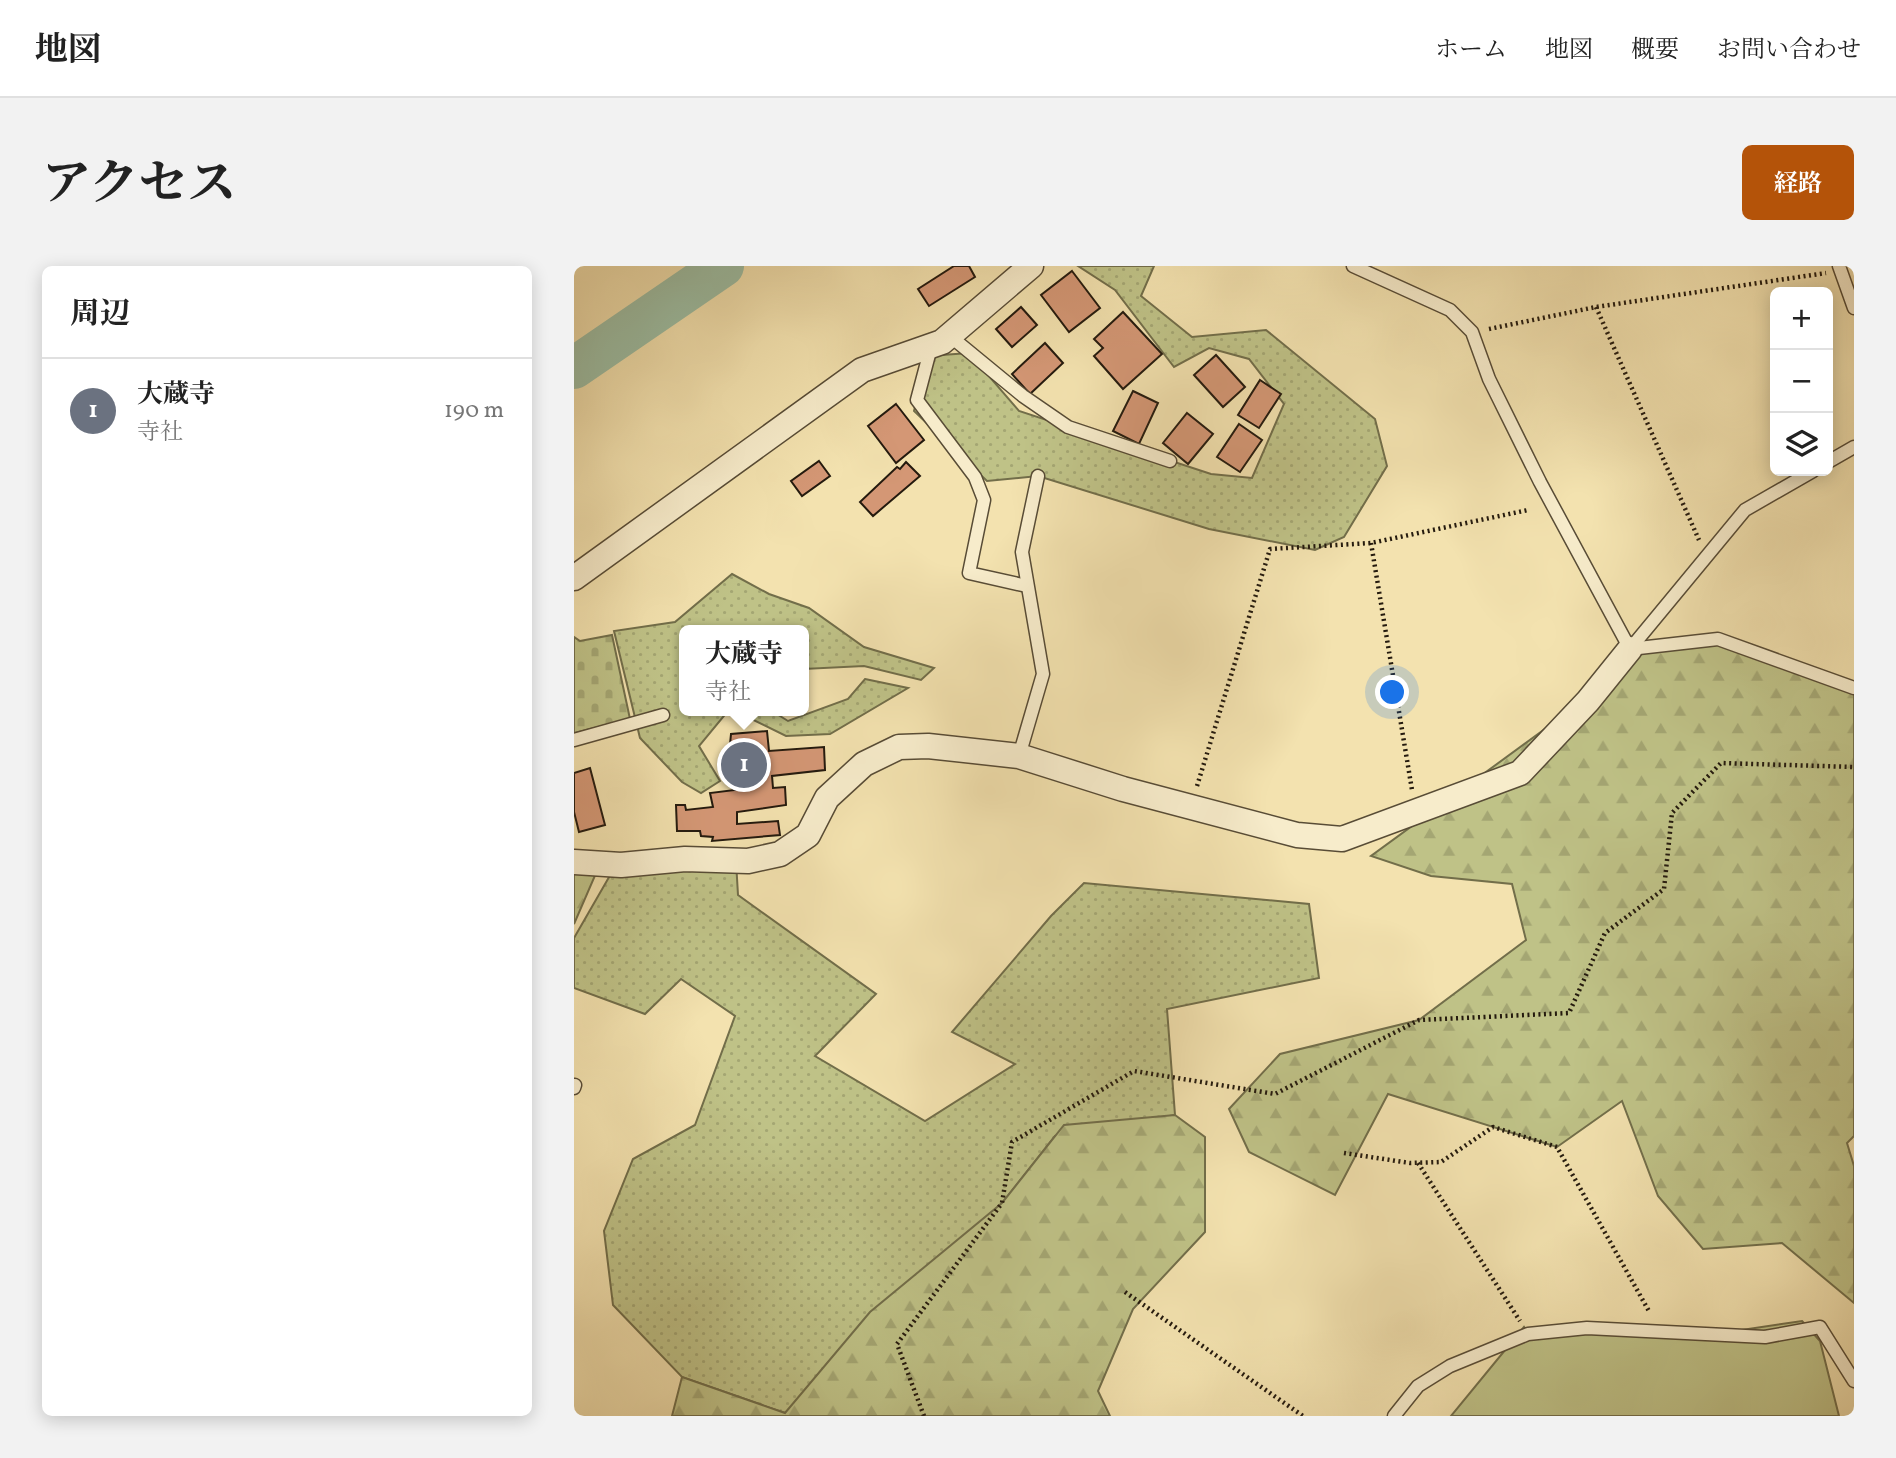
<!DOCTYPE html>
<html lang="ja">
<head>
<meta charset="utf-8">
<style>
  :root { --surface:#fff; --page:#f2f2f2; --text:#222; --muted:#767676; --line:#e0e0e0; --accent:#b45309 }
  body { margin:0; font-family:Vollkorn,"Noto Serif JP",serif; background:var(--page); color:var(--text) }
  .controls { position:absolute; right:21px; top:21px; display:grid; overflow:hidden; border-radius:10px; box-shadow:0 4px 18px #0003 }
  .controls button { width:63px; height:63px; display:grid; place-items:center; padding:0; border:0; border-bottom:2px solid var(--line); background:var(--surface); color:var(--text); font:35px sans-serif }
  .you { position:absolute; left:819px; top:427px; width:24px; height:24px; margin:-18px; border:5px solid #fff; border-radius:50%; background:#1a73e8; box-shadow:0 0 0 10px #1a73e833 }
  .badge { display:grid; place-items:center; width:46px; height:46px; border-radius:50%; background:var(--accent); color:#fff; font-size:23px; font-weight:700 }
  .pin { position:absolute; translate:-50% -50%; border:4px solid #fff; box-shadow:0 2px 7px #0006 }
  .popup { position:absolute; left:105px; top:359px; width:130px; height:91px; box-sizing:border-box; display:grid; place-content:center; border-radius:10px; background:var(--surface); filter:drop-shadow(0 2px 5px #0005); font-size:23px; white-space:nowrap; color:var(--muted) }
  .popup b { font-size:26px; color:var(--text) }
  .popup::after { content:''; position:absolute; left:50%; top:100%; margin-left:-14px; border:14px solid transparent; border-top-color:var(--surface) }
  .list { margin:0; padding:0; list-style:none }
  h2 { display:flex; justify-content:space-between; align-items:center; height:91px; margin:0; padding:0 28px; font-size:30px }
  h2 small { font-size:23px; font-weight:400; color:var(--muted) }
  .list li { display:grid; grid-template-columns:46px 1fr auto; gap:21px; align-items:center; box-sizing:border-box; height:105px; padding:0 28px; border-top:2px solid var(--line) }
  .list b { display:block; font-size:26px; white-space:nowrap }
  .list p { margin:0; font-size:23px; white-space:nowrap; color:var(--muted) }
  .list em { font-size:23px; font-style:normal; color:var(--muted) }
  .icon { flex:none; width:38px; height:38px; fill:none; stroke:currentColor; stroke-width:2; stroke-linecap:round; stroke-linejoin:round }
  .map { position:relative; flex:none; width:1280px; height:1150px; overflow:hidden; border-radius:10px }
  header { display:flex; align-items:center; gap:42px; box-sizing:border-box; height:98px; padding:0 35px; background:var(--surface); border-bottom:2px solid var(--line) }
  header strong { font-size:33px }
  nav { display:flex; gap:38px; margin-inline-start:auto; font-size:24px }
  .intro { display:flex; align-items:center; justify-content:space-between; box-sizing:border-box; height:168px; padding:0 42px }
  h1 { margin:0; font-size:49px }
  .button { padding:18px 32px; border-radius:10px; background:var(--accent); color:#fff; font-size:24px; font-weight:700 }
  main { display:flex; gap:42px; padding:0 42px }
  aside { flex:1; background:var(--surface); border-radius:10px; box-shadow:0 4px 18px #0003 }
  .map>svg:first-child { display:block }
  .grass { fill:url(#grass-dots); stroke:#726e4a; stroke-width:2 }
  .forest { fill:url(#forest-firs); stroke:#726e4a; stroke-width:2 }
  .cemetery { fill:url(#cemetery-stones); stroke:#726e4a; stroke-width:2 }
  .garden { fill:#bfc287; stroke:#726e4a; stroke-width:2 }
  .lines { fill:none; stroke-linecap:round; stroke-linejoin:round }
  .river { stroke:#9dbfa5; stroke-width:42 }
  .building { fill:#d49775; stroke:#241a0e; stroke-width:2 }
  .lane-casing { stroke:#584c36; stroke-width:15 }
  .street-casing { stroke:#584c36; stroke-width:27 }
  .path { stroke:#241a0e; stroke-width:4.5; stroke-dasharray:2 3.5; stroke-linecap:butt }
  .lane { stroke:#f7eccb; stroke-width:12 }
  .street { stroke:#f7eccb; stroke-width:24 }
</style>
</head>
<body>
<header>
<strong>地図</strong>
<nav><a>ホーム</a><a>地図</a><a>概要</a><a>お問い合わせ</a></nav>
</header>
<div class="intro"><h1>アクセス</h1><a class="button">経路</a></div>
<main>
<aside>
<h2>周辺<small></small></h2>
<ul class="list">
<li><span class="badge" style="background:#6b7280">1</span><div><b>大蔵寺</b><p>寺社</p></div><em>190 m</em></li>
</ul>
</aside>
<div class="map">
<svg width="1280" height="1150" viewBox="0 0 1280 1150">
  <defs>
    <pattern id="grass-dots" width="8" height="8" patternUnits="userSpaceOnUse" patternTransform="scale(1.75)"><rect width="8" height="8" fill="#bfc287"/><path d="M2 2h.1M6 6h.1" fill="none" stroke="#a4a673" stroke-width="1.8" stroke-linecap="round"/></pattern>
    <pattern id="forest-firs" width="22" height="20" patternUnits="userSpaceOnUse" patternTransform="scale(1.75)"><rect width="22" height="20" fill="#bfc287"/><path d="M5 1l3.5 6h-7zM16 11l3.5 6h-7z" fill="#a4a673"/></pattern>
    <pattern id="cemetery-stones" width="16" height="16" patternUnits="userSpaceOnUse" patternTransform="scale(1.75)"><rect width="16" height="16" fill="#bfc287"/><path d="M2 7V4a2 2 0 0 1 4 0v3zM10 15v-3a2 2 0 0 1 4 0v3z" fill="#a4a673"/></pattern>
  </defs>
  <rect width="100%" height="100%" fill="#f3e2af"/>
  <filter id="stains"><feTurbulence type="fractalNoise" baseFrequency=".00286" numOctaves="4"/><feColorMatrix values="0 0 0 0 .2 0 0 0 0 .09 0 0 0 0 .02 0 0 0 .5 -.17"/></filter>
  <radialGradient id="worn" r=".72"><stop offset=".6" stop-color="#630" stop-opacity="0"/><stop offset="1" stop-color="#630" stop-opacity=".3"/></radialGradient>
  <!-- grass -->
  <g class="grass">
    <polygon points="504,0 580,0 567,30 618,71 692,64 801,153 813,200 770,271 741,284 635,263 464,210 413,215 340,145 354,90 395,87 445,145 637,208 678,212 710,138 675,93 635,82 600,101 541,24"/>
    <polygon points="158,308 195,328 235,342 290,381 360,402 347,414 290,400 230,403 230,364 110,364 110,445 154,445 125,480 146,515 127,527 108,516 66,472 40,365 101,356"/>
    <polygon points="291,413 334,422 256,468 212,470 161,445 198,445 214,455 274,433"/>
    <polygon points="162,595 164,629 302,728 241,790 351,855 441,798 378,766 477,650 510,617 735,638 745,712 593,743 601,849 481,870 428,937 211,1147 108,1111 39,1039 30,965 59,893 121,859 161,750 107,713 71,748 0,722 0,672 42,599"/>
  </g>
  <!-- forest -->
  <g class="forest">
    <polygon points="1157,378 1280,422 1280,870 1273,877 1280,900 1280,1037 1208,977 1129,983 1084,930 1048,835 983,881 814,828 761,929 675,886 655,843 706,788 845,754 952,674 938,618 857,610 797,590 1027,422 1056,383"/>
    <polygon points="0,597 26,598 0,658"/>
    <polygon points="601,849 631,871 631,966 559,1043 524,1125 536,1150 98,1150 108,1111 211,1147 296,1046 428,937 490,859"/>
  </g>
  <!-- cemetery -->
  <polygon class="cemetery" points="38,369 56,453 0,467 0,371 6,375"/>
  <!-- garden -->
  <polygon class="garden" points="1228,1055 1246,1075 1265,1150 877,1150 950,1061 955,1068 1141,1068"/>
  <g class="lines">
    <!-- river -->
    <polyline class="river" points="0,102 149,0"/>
  </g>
  <!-- building -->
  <g class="building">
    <polygon points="380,0 395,0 401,11 355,40 344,23"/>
    <polygon points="498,5 526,42 495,66 467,29"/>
    <polygon points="447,41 463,59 438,81 422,63"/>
    <polygon points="549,46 588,88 549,123 520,90 529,82 520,73"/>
    <polygon points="471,77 489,97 456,128 438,108"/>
    <polygon points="642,89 671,121 649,141 620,109"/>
    <polygon points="686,114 707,128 685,162 664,149"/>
    <polygon points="559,125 584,137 565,178 539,165"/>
    <polygon points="322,138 350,174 322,197 294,160"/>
    <polygon points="613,147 639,168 614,198 589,177"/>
    <polygon points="665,158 688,174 666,206 643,191"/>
    <polygon points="245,195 256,210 228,230 217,215"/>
    <polygon points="332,196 346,210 299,250 286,236 323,201 326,203"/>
    <polygon points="193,465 195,485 250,481 251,504 198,510 199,522 211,521 212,539 163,546 163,558 204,555 206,569 138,575 139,571 127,570 126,565 103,565 102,539 111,539 112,544 139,541 136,527 161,524 158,510 150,510 147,491 155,489 157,468"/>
    <polygon points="16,502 31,559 5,566 0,546 0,507"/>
  </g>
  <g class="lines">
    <defs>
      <g id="lane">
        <polyline points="779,0 876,44 898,66 915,113 966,216 1056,383"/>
        <polyline points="1265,0 1280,42"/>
        <polyline points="376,70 449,130 494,161 596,195"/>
        <polyline points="357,81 343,134 401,211 410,234 395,307 453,320"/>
        <polyline points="1254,196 1280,181"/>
        <polyline points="1056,383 1171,244 1239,205"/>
        <polyline points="1056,383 1144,373 1280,422"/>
        <polyline points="0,474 89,449"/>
        <polyline points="445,490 469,408 448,286 464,210"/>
        <polyline points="0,822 1,819"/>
        <polyline points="820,1150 844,1120 876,1100 954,1068 1013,1062 1191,1071 1246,1061 1280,1115"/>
      </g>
      <g id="street">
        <polyline points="0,312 288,104 368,76 457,0"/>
        <polyline points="0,596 47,599 111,593 174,595 206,588 234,569 253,532 290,498 325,481 354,480 445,490 549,523 723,569 768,573 946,507 1014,435 1056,383"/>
      </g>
    </defs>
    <!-- lane casing -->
    <use href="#lane" class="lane-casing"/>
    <!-- street casing -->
    <use href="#street" class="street-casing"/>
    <!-- path -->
    <g class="path">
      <polyline points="1022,41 1125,274"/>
      <polyline points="915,63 1022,41 1252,7"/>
      <polyline points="797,277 838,524"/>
      <polyline points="623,520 696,283 797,277 954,244"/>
      <polyline points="770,887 836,897 867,896 919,861 983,881 1076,1047"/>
      <polyline points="844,897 946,1055"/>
      <polyline points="551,1026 729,1150"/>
      <polyline points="350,1150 323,1078 428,937 438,876 560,805 701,828 845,754 995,747 1031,667 1090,623 1098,547 1147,497 1280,501"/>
    </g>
    <!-- lane -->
    <use href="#lane" class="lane"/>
    <!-- street -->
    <use href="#street" class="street"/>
  </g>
  <rect width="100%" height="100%" filter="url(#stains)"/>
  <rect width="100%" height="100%" fill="url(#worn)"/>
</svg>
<div class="controls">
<button>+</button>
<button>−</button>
<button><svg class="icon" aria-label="layers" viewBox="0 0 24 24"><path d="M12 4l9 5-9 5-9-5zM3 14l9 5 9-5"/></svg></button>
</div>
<div class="you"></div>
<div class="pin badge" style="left:170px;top:499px;background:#6b7280">1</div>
<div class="popup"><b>大蔵寺</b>寺社</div>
</div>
</main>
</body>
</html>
